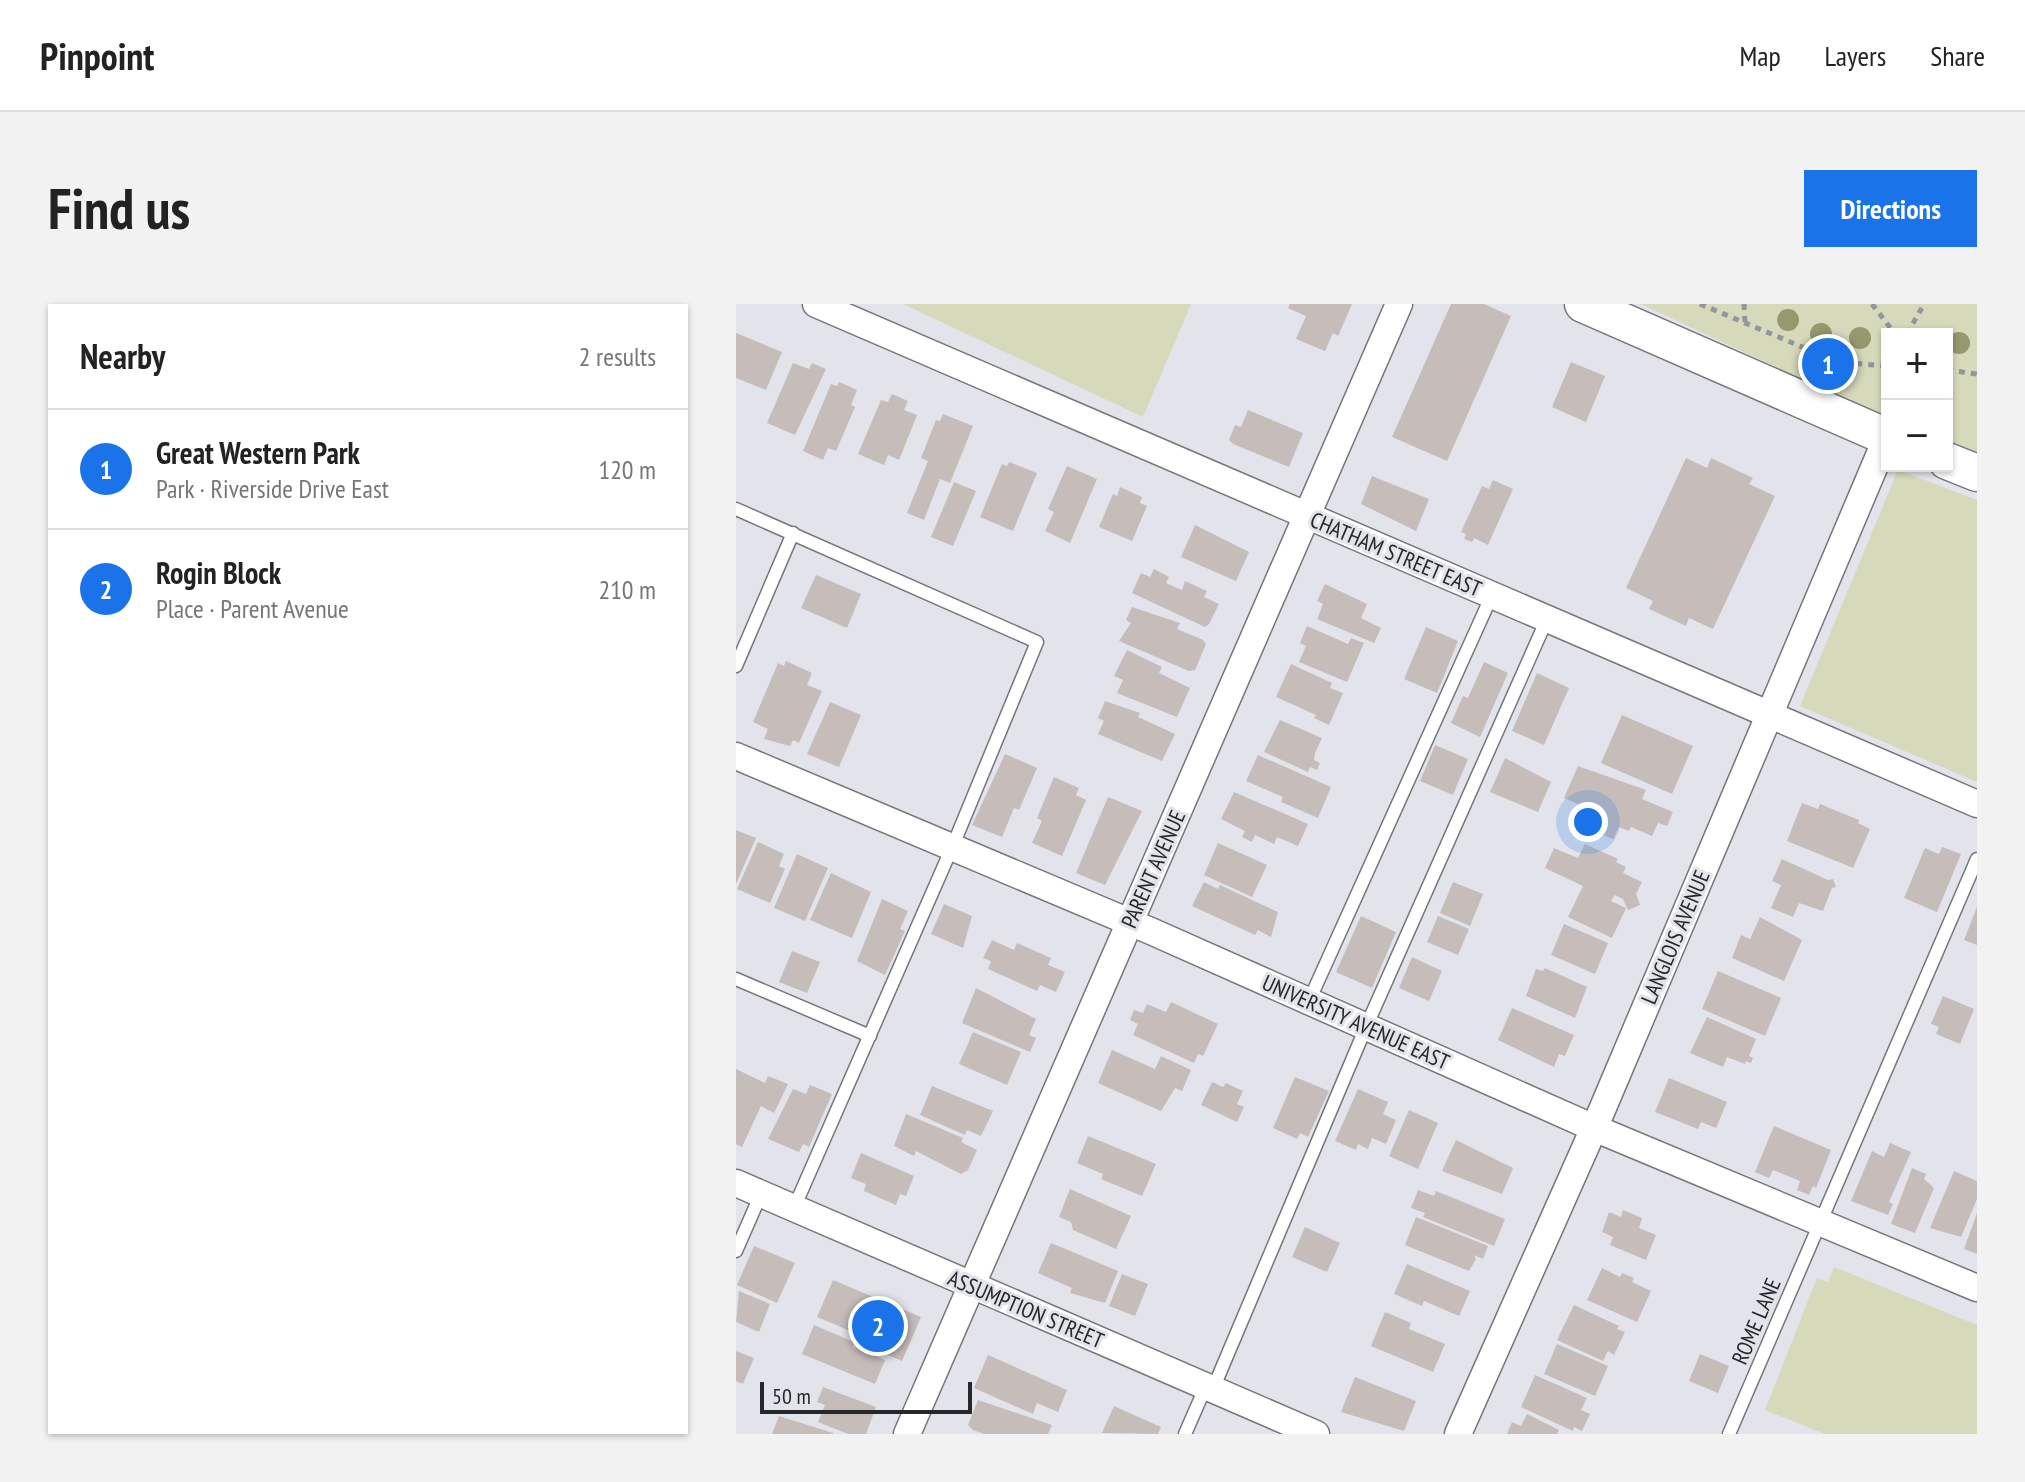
<!DOCTYPE html>
<html lang="en">
<head>
<meta charset="utf-8">
<style>
  :root { --surface:#fff; --page:#f2f2f2; --text:#222; --muted:#767676; --line:#e0e0e0; --accent:#1a73e8 }
  body { margin:0; font-family:"PT Sans Narrow",sans-serif; background:var(--page); color:var(--text) }
  .controls { position:absolute; right:24px; top:24px; display:grid; overflow:hidden; border-radius:0px; box-shadow:0 2px 6px #0004 }
  .controls button { width:72px; height:72px; display:grid; place-items:center; padding:0; border:0; border-bottom:2px solid var(--line); background:var(--surface); color:var(--text); font:40px sans-serif }
  .scale { position:absolute; left:24px; bottom:20px; width:212px; box-sizing:border-box; padding-left:8px; border:4px solid #26272a; border-top:0; font-size:22px; line-height:28px; white-space:nowrap; color:#26272a; -webkit-text-stroke:6px #e2e3eb; paint-order:stroke }
  .you { position:absolute; left:852px; top:518px; width:28px; height:28px; margin:-20px; border:6px solid #fff; border-radius:50%; background:#1a73e8; box-shadow:0 0 0 12px #1a73e833 }
  .badge { display:grid; place-items:center; width:52px; height:52px; border-radius:50%; background:var(--accent); color:#fff; font-size:26px; font-weight:700 }
  .pin { position:absolute; translate:-50% -50%; border:4px solid #fff; box-shadow:0 2px 8px #0006 }
  .list { margin:0; padding:0; list-style:none }
  h2 { display:flex; justify-content:space-between; align-items:center; height:104px; margin:0; padding:0 32px; font-size:34px }
  h2 small { font-size:26px; font-weight:400; color:var(--muted) }
  .list li { display:grid; grid-template-columns:52px 1fr auto; gap:24px; align-items:center; box-sizing:border-box; height:120px; padding:0 32px; border-top:2px solid var(--line) }
  .list b { display:block; font-size:30px; white-space:nowrap }
  .list p { margin:0; font-size:26px; white-space:nowrap; color:var(--muted) }
  .list em { font-size:26px; font-style:normal; color:var(--muted) }
  .map { position:relative; flex:none; width:1241px; height:1130px; overflow:hidden; border-radius:0px }
  header { display:flex; align-items:center; gap:48px; box-sizing:border-box; height:112px; padding:0 40px; background:var(--surface); border-bottom:2px solid var(--line) }
  header strong { font-size:38px }
  nav { display:flex; gap:44px; margin-inline-start:auto; font-size:28px }
  .intro { display:flex; align-items:center; justify-content:space-between; box-sizing:border-box; height:192px; padding:0 48px }
  h1 { margin:0; font-size:56px }
  .button { padding:20px 36px; border-radius:0px; background:var(--accent); color:#fff; font-size:28px; font-weight:700 }
  main { display:flex; gap:48px; padding:0 48px }
  aside { flex:1; background:var(--surface); border-radius:0px; box-shadow:0 2px 6px #0004 }
  .map>svg:first-child { display:block }
  .green { fill:#d6daba }
  .building { fill:#c6bdbb }
  .lines { fill:none; stroke-linecap:round; stroke-linejoin:round }
  .service-casing { stroke:#75767d; stroke-width:15 }
  .minor-casing { stroke:#75767d; stroke-width:29 }
  .secondary-casing { stroke:#75767d; stroke-width:39 }
  .path { stroke:#94959b; stroke-width:5; stroke-dasharray:6 6; stroke-linecap:butt }
  .service { stroke:#fff; stroke-width:12 }
  .minor { stroke:#fff; stroke-width:26 }
  .secondary { stroke:#fff; stroke-width:36 }
  .tree { fill:#96986e }
  .labels { text-anchor:middle; dominant-baseline:central; stroke-width:6; stroke-linejoin:round; paint-order:stroke }
  .street-label { font-size:22px; fill:#26272a; stroke:#e2e3eb }
</style>
</head>
<body>
<header>
<strong>Pinpoint</strong>
<nav><a>Map</a><a>Layers</a><a>Share</a></nav>
</header>
<div class="intro"><h1>Find us</h1><a class="button">Directions</a></div>
<main>
<aside>
<h2>Nearby<small>2 results</small></h2>
<ul class="list">
<li><span class="badge">1</span><div><b>Great Western Park</b><p>Park · Riverside Drive East</p></div><em>120 m</em></li>
<li><span class="badge">2</span><div><b>Rogin Block</b><p>Place · Parent Avenue</p></div><em>210 m</em></li>
</ul>
</aside>
<div class="map">
<svg width="1241" height="1130" viewBox="0 0 1241 1130">
  <rect width="100%" height="100%" fill="#e2e3eb"/>
  <!-- green -->
  <g class="green">
    <polygon points="167,0 455,0 407,113"/>
    <polygon points="905,0 1241,0 1241,152 1211,139 1211,30 1151,30 1151,115"/>
    <polygon points="1162,166 1241,196 1241,478 1064,402"/>
    <polygon points="1098,963 1241,1021 1241,1130 1089,1130 1029,1106 1081,974 1092,978"/>
  </g>
  <!-- building -->
  <g class="building">
    <polygon points="554,0 616,0 602,32 597,29 589,47 560,35 570,12 552,4"/>
    <polygon points="715,0 748,0 775,12 711,157 656,133"/>
    <polygon points="0,29 46,48 30,86 0,74"/>
    <polygon points="835,58 869,72 850,118 816,103"/>
    <polygon points="57,59 73,65 76,59 90,65 59,131 31,119"/>
    <polygon points="103,78 121,86 115,101 119,103 100,147 92,144 87,156 67,147 95,80 101,82"/>
    <polygon points="156,90 172,97 168,106 181,111 163,156 152,151 148,161 122,150 145,96 152,98"/>
    <polygon points="512,106 567,129 553,163 497,140 493,136 499,121 505,123"/>
    <polygon points="207,110 237,122 214,179 204,175 188,216 171,209 192,157 185,154 200,116 204,117"/>
    <polygon points="950,154 971,164 975,154 1017,174 1013,180 1039,192 977,325 953,314 950,322 913,305 917,297 890,284"/>
    <polygon points="273,158 301,169 277,227 244,213 266,160 271,162"/>
    <polygon points="331,162 361,175 334,239 309,227 318,208 312,205"/>
    <polygon points="636,172 693,195 680,227 625,200"/>
    <polygon points="757,176 777,185 752,241 738,234 736,238 728,235 730,230 725,228 746,182 753,185"/>
    <polygon points="218,178 240,187 217,242 195,233"/>
    <polygon points="384,183 406,193 404,199 411,202 396,237 363,223 377,190 381,192"/>
    <polygon points="459,221 513,248 500,277 445,253"/>
    <polygon points="418,265 433,273 430,279 446,286 449,277 471,287 468,293 483,300 473,320 469,323 396,289 405,269 414,273"/>
    <polygon points="80,271 125,290 111,324 65,304"/>
    <polygon points="589,280 631,300 625,314 645,324 638,339 581,315 587,300 581,297"/>
    <polygon points="396,303 444,319 441,325 467,336 470,340 459,366 453,367 383,337 395,319 390,316"/>
    <polygon points="571,322 612,340 615,334 628,339 611,378 563,358 570,342 564,339"/>
    <polygon points="690,323 722,337 701,389 668,375"/>
    <polygon points="391,346 426,363 423,369 454,384 441,413 381,389 387,376 378,372"/>
    <polygon points="50,357 76,369 71,381 86,387 63,439 57,436 54,442 28,435 32,425 17,418 42,359 48,362"/>
    <polygon points="748,358 772,369 744,433 715,419 727,392 732,394"/>
    <polygon points="555,360 596,379 594,384 607,389 593,421 578,414 580,411 540,393"/>
    <polygon points="801,369 833,384 808,441 776,427"/>
    <polygon points="369,397 404,409 402,413 439,430 426,457 362,430 368,417 362,414"/>
    <polygon points="94,398 125,411 103,463 71,450"/>
    <polygon points="886,411 957,442 936,490 865,459"/>
    <polygon points="544,416 586,434 579,449 578,456 584,459 581,466 574,463 572,468 528,448"/>
    <polygon points="699,441 732,455 717,491 684,477"/>
    <polygon points="269,450 301,464 283,506 278,504 266,533 236,521"/>
    <polygon points="522,451 595,483 582,514 545,498 547,493 510,477"/>
    <polygon points="769,454 815,478 802,508 754,488"/>
    <polygon points="842,462 910,486 906,495 937,508 931,522 922,519 916,532 895,523 893,527 883,523 877,535 855,526 862,509 828,494"/>
    <polygon points="318,473 343,484 340,491 350,496 326,552 296,539 306,517 301,514"/>
    <polygon points="498,488 572,520 562,542 541,533 538,540 519,531 516,538 506,533 509,527 485,515"/>
    <polygon points="372,493 406,507 369,581 340,569"/>
    <polygon points="1066,499 1082,505 1084,500 1123,516 1122,519 1134,525 1117,564 1051,537"/>
    <polygon points="0,526 20,534 0,580"/>
    <polygon points="22,538 48,550 43,562 49,565 34,599 1,585"/>
    <polygon points="482,539 531,561 516,593 468,571"/>
    <polygon points="849,540 882,555 880,558 890,563 887,569 906,578 900,590 904,601 892,606 887,595 879,591 875,597 890,604 876,634 832,613 847,582 809,564 818,544 842,554"/>
    <polygon points="1206,543 1225,550 1201,608 1168,594 1189,544 1203,550"/>
    <polygon points="61,550 92,564 69,617 38,604"/>
    <polygon points="1046,555 1092,576 1097,575 1100,583 1096,584 1087,607 1063,599 1057,613 1035,604 1045,581 1036,577"/>
    <polygon points="95,569 135,588 116,634 74,616"/>
    <polygon points="468,578 482,585 484,581 542,608 535,633 522,626 519,631 456,602"/>
    <polygon points="717,578 747,590 734,622 704,609"/>
    <polygon points="146,595 172,607 164,625 169,627 149,671 121,657"/>
    <polygon points="208,600 236,612 227,644 195,630"/>
    <polygon points="1241,603 1241,641 1228,636"/>
    <polygon points="625,612 660,628 636,684 600,668"/>
    <polygon points="702,612 733,625 722,651 691,638"/>
    <polygon points="1024,613 1066,636 1048,677 996,654 1005,631 1014,635"/>
    <polygon points="828,620 872,639 859,670 815,651"/>
    <polygon points="256,636 278,646 281,639 315,654 312,661 329,668 320,688 304,681 301,687 252,665 255,657 247,654"/>
    <polygon points="56,647 84,658 71,689 43,678"/>
    <polygon points="676,653 706,667 693,697 663,684"/>
    <polygon points="809,664 851,683 839,714 790,692 800,665 807,667"/>
    <polygon points="982,667 1045,694 1029,732 966,705"/>
    <polygon points="240,684 300,715 293,731 300,734 294,748 226,719"/>
    <polygon points="1207,692 1238,705 1224,740 1200,730 1203,723 1195,720"/>
    <polygon points="435,698 482,720 467,752 462,750 458,759 397,731 402,720 394,716 398,706 407,709 411,700 430,708"/>
    <polygon points="776,704 838,731 829,752 823,750 818,763 762,736"/>
    <polygon points="971,713 1020,735 1013,752 1017,754 1015,759 1010,757 1009,760 991,753 987,763 954,749"/>
    <polygon points="237,728 285,748 271,781 223,760"/>
    <polygon points="376,746 419,765 425,752 455,766 446,787 439,784 425,807 362,779"/>
    <polygon points="0,765 29,779 32,772 52,780 38,809 25,802 6,843 0,840"/>
    <polygon points="559,773 593,787 572,833 564,829 561,835 537,824"/>
    <polygon points="933,774 991,798 980,824 965,818 962,825 919,808"/>
    <polygon points="476,778 487,783 490,779 507,787 501,800 508,803 501,818 465,801"/>
    <polygon points="74,781 96,790 73,843 67,840 63,848 32,835 57,785 70,790"/>
    <polygon points="196,782 257,807 245,832 231,826 229,831 184,811"/>
    <polygon points="622,785 652,798 647,810 660,816 650,840 636,834 632,845 622,840 620,846 599,837"/>
    <polygon points="673,806 702,819 682,865 653,852"/>
    <polygon points="170,810 227,834 225,838 241,846 232,866 225,870 180,847 178,852 158,842"/>
    <polygon points="1038,822 1095,846 1080,884 1077,882 1073,891 1061,886 1064,877 1037,866 1033,874 1019,868"/>
    <polygon points="352,832 420,860 406,892 365,875 367,870 341,859"/>
    <polygon points="720,836 777,864 766,890 706,867"/>
    <polygon points="1154,839 1175,848 1153,898 1157,900 1152,911 1115,897 1136,847 1148,853"/>
    <polygon points="125,849 178,872 170,892 164,890 160,901 128,887 130,880 115,874"/>
    <polygon points="1176,864 1190,870 1188,875 1198,884 1179,929 1155,920"/>
    <polygon points="1218,867 1241,877 1241,895 1225,933 1194,924"/>
    <polygon points="334,885 395,912 380,945 337,926 335,918 323,913"/>
    <polygon points="682,886 698,892 700,887 769,915 758,942 687,913 689,909 675,904"/>
    <polygon points="887,906 906,914 903,924 920,931 910,956 874,941 877,933 866,928 873,908 885,913"/>
    <polygon points="1241,909 1241,950 1228,945"/>
    <polygon points="680,913 752,942 747,955 738,951 740,955 733,967 669,941"/>
    <polygon points="569,923 604,939 591,968 556,953"/>
    <polygon points="315,939 382,967 369,999 334,989 336,984 302,969"/>
    <polygon points="18,942 59,959 41,999 1,981"/>
    <polygon points="671,960 734,987 723,1012 688,997 686,1002 658,990"/>
    <polygon points="866,964 884,973 886,969 898,974 896,978 915,987 901,1018 851,996"/>
    <polygon points="386,970 412,980 399,1012 373,1002"/>
    <polygon points="97,976 185,1013 166,1057 123,1039 126,1032 81,1013"/>
    <polygon points="3,987 34,1000 23,1028 0,1018"/>
    <polygon points="838,1001 883,1022 881,1025 889,1028 878,1051 872,1047 867,1057 821,1036"/>
    <polygon points="649,1008 675,1019 673,1025 709,1040 697,1068 635,1042"/>
    <polygon points="78,1021 118,1038 117,1043 149,1056 139,1080 66,1050"/>
    <polygon points="821,1040 872,1062 859,1092 808,1070"/>
    <polygon points="0,1047 18,1054 7,1080 0,1077"/>
    <polygon points="964,1050 993,1062 982,1089 953,1077"/>
    <polygon points="252,1051 331,1086 322,1108 301,1099 297,1110 238,1084"/>
    <polygon points="799,1071 851,1094 845,1106 854,1110 846,1127 838,1123 837,1127 785,1103"/>
    <polygon points="619,1073 680,1097 668,1127 605,1108"/>
    <polygon points="87,1083 140,1103 130,1130 112,1130 82,1118 89,1101 81,1098"/>
    <polygon points="242,1096 316,1121 312,1130 248,1130 237,1126 232,1121"/>
    <polygon points="378,1102 425,1123 422,1130 366,1129"/>
    <polygon points="791,1110 823,1126 821,1130 771,1130 776,1118 785,1122"/>
    <polygon points="43,1112 97,1129 97,1130 36,1130"/>
  </g>
  <g class="lines">
    <defs>
      <g id="service">
        <polyline points="0,205 301,338 218,539 58,904"/>
        <polyline points="0,362 57,229"/>
        <polyline points="0,675 134,732"/>
        <polyline points="573,697 756,291"/>
        <polyline points="0,947 25,890"/>
        <polyline points="477,1085 630,723 811,315"/>
        <polyline points="449,1130 470,1082"/>
        <polyline points="993,1130 1241,555"/>
      </g>
      <g id="minor">
        <polyline points="80,0 1241,500"/>
        <polyline points="0,452 417,628 858,824 1241,984"/>
        <polyline points="0,879 580,1130"/>
        <polyline points="171,1130 663,0"/>
        <polyline points="722,1130 866,806 1151,133"/>
      </g>
      <g id="secondary">
        <polyline points="847,0 1151,133"/>
        <polyline points="1211,157 1241,169"/>
      </g>
    </defs>
    <!-- service casing -->
    <use href="#service" class="service-casing"/>
    <!-- minor casing -->
    <use href="#minor" class="minor-casing"/>
    <!-- secondary casing -->
    <use href="#secondary" class="secondary-casing"/>
    <!-- path -->
    <g class="path">
      <polyline points="964,0 1102,58 1151,62"/>
      <polyline points="1008,0 1009,19"/>
      <polyline points="1136,0 1159,30"/>
      <polyline points="1171,30 1188,0"/>
      <polyline points="1211,66 1241,70"/>
    </g>
    <!-- service -->
    <use href="#service" class="service"/>
    <!-- minor -->
    <use href="#minor" class="minor"/>
    <!-- secondary -->
    <use href="#secondary" class="secondary"/>
  </g>
  <!-- trees -->
  <g class="tree">
    <circle cx="1052" cy="16" r="11"/>
    <circle cx="1085" cy="30" r="11"/>
    <circle cx="1124" cy="34" r="11"/>
    <circle cx="1223" cy="39" r="11"/>
  </g>
  <g class="labels">
    <!-- street labels -->
    <g class="street-label">
      <text transform="translate(660 250) rotate(23)">CHATHAM STREET EAST</text>
      <text transform="translate(417 565) rotate(-66)">PARENT AVENUE</text>
      <text transform="translate(939 633) rotate(-67)">LANGLOIS AVENUE</text>
      <text transform="translate(620 718) rotate(24)">UNIVERSITY AVENUE EAST</text>
      <text transform="translate(290 1005) rotate(23)">ASSUMPTION STREET</text>
      <text transform="translate(1020 1017) rotate(-67)">ROME LANE</text>
    </g>
  </g>
</svg>
<div class="controls">
<button>+</button>
<button>−</button>
</div>
<div class="scale">50 m</div>
<div class="you"></div>
<div class="pin badge" style="left:1092px;top:60px">1</div>
<div class="pin badge" style="left:142px;top:1022px">2</div>
</div>
</main>
</body>
</html>
